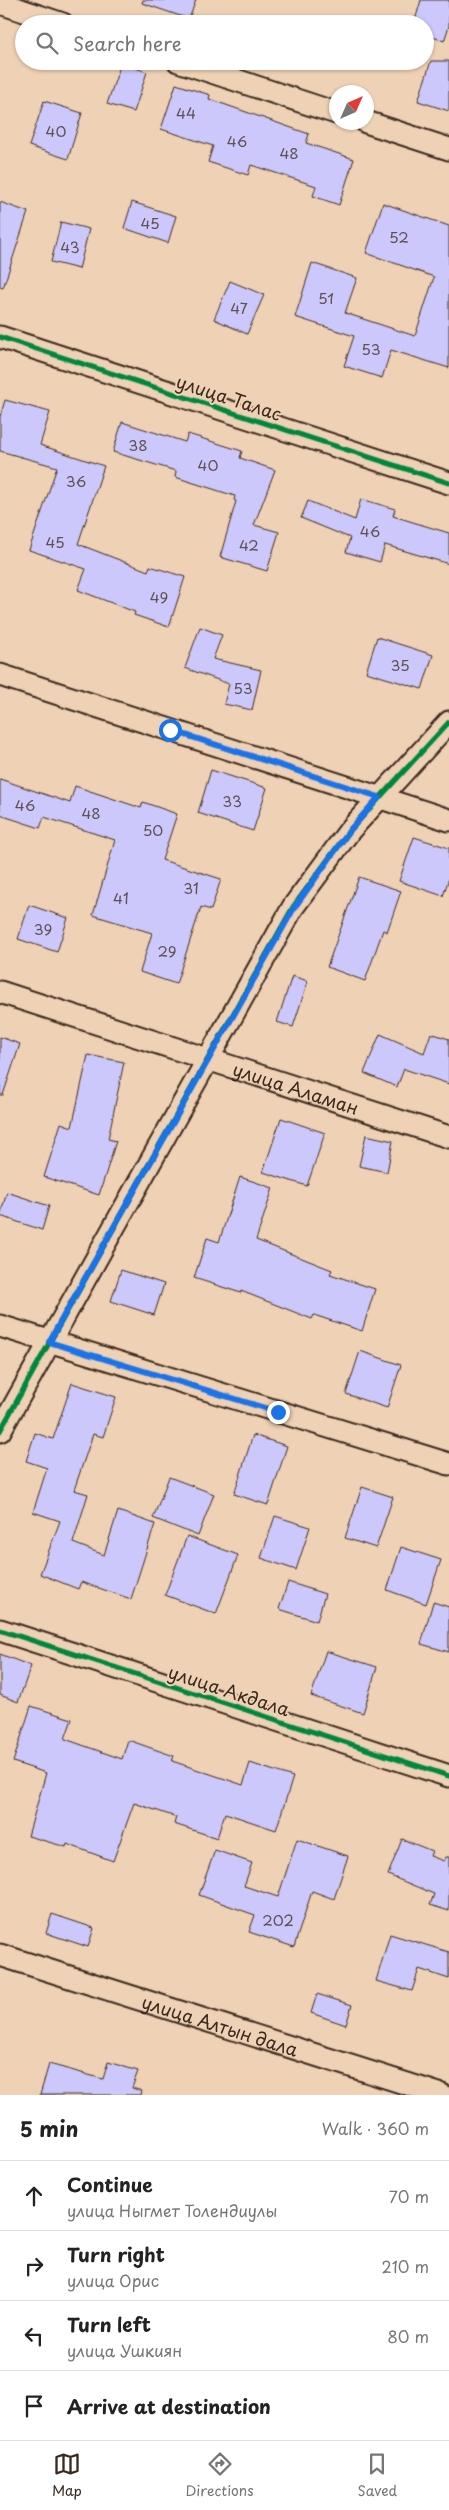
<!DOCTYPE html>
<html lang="en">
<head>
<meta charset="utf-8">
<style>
  :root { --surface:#fff; --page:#f6f6f6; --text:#222; --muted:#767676; --line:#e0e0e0; --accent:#3b2a1e }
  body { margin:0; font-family:"Playpen Sans",sans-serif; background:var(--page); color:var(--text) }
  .compass { position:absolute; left:329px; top:85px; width:45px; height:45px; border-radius:50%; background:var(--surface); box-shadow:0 1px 4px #0004; rotate:45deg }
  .stop { position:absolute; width:15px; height:15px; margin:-11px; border:4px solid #1a73e8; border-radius:50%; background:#fff }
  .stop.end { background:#1a73e8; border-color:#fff; box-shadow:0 1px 5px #0008 }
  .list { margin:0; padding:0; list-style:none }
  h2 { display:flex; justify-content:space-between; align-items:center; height:65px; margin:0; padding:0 20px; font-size:21px }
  h2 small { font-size:16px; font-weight:400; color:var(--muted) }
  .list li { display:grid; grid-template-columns:32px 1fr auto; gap:15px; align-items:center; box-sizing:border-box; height:70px; padding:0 20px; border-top:1px solid var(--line) }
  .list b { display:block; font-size:19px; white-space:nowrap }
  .list p { margin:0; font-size:16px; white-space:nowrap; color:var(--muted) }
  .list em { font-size:16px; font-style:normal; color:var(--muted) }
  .icon { flex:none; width:28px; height:28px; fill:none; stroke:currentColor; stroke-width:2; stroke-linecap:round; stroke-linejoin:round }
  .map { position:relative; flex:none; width:449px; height:2095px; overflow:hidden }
  .search { position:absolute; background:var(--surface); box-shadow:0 1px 4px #0004; left:15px; right:15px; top:15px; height:55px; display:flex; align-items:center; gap:12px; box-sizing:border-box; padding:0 18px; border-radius:28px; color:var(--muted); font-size:19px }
  .sheet { height:345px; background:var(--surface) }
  nav { display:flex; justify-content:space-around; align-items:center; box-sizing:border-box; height:70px; border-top:1px solid var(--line); background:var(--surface); font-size:14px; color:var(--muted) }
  nav a { display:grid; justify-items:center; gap:2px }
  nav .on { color:var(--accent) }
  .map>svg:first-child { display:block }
  .building { fill:#ccc8fb; stroke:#3b2a1e }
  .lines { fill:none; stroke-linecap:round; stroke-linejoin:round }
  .street-casing { stroke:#3b2a1e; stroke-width:25 }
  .street { stroke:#efd1b5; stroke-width:21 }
  .cycleway-casing { stroke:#efd1b5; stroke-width:8 }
  .cycleway { stroke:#00873e; stroke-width:5 }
  .route { stroke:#1a73e8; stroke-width:6 }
  .labels { text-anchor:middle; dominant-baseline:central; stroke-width:4; stroke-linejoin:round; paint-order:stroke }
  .number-label { font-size:15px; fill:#5f5255 }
  .street-label { font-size:18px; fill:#3b2a1e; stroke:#efd1b5 }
</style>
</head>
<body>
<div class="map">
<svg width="449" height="2095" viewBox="0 0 449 2095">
  <rect width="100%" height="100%" fill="#efd1b5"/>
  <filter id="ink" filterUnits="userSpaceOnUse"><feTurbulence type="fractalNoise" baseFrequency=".02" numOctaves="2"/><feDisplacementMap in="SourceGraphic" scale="10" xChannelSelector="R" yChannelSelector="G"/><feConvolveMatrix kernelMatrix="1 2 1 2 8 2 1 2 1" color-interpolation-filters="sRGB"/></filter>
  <g filter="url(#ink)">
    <!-- building -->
    <g class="building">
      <polygon points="143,0 196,0 189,19 142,3"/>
      <polygon points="421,0 449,0 449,26 444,41 425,34 425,24 414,24"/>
      <polygon points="431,61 449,61 449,111 418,101"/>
      <polygon points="121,63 147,72 134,112 107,104"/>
      <polygon points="176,84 210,95 209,99 309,134 306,143 354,159 339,205 313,196 316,186 251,165 248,175 208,162 213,146 161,129"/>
      <polygon points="44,101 82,113 68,159 29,146"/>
      <polygon points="0,202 28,212 3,288 0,287"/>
      <polygon points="132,202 176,216 168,243 124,228"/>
      <polygon points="383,203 449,226 449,368 391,350 382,378 344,366 354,336 295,317 312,263 357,278 345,313 415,336 434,277 366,253"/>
      <polygon points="61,222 89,229 79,269 51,262"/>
      <polygon points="230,281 264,295 247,334 214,319"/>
      <polygon points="5,400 50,412 40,445 104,466 78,544 148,571 150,566 185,577 169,627 134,615 135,612 78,590 86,569 29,550 57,467 0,451 0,417"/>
      <polygon points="122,422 185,442 188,434 242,451 240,458 275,470 254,525 279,532 267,571 220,557 236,501 234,500 235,496 175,477 176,471 113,452"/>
      <polygon points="361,499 395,509 393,516 449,533 449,564 385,545 380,562 346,552 350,538 301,518 308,501 355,520"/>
      <polygon points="200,627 222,635 213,659 261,670 252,710 224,704 229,684 185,668"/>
      <polygon points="377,637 433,655 422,689 366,672"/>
      <polygon points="211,770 267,788 253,831 198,813"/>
      <polygon points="0,779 70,803 75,786 141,808 143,802 177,814 162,860 221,879 211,910 201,907 176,984 140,972 152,933 93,915 115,840 44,817 40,828 0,815"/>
      <polygon points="414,837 449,848 449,878 443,896 399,881"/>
      <polygon points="359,877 401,891 387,932 383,930 365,981 327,967"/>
      <polygon points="29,905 68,918 57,952 18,939"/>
      <polygon points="292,976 308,981 293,1027 277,1022"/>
      <polygon points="431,1033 449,1039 449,1084 404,1069 397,1087 364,1073 380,1034 424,1053"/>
      <polygon points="0,1037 20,1044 3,1095 0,1095"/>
      <polygon points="88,1055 124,1062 108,1139 116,1141 99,1195 44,1177 61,1123 72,1127"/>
      <polygon points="281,1118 325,1133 307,1186 263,1172"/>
      <polygon points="366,1135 393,1141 387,1172 359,1166"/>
      <polygon points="240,1177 273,1188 256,1240 332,1270 330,1274 375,1289 362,1331 314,1315 312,1319 241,1291 241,1293 194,1278 207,1238 219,1242"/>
      <polygon points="7,1192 49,1206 42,1230 0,1216"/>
      <polygon points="121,1270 164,1284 154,1315 111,1301"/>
      <polygon points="360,1351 401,1365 387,1408 346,1394"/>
      <polygon points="72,1383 116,1397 103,1437 93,1434 74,1490 88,1494 73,1543 104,1555 118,1511 155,1524 131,1599 81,1582 78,1589 40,1574 60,1521 33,1512 47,1468 26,1461 35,1433 53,1439"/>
      <polygon points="253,1435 287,1446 268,1505 234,1494"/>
      <polygon points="169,1477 214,1494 198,1536 153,1518"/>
      <polygon points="362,1487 393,1497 376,1548 345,1538"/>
      <polygon points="275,1516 310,1527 296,1570 261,1558"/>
      <polygon points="187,1536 238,1555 216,1614 165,1595"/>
      <polygon points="401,1547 441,1560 426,1604 387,1590"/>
      <polygon points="288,1582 325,1594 317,1621 279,1609"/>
      <polygon points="433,1602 449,1607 449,1652 421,1644"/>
      <polygon points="326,1651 377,1667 363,1713 311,1696"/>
      <polygon points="0,1654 31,1666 18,1702 0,1695"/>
      <polygon points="31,1706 72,1719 65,1739 122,1759 128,1740 174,1756 172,1761 243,1785 250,1763 293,1777 276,1830 225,1813 217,1838 174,1824 176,1817 134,1803 113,1861 67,1844 66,1847 28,1836 46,1773 13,1762"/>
      <polygon points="297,1839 348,1856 334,1899 312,1891 294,1947 249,1932 255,1915 199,1895 215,1850 252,1863 244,1886 278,1897"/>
      <polygon points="402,1839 432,1851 430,1856 444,1861 446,1857 449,1857 449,1911 430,1905 434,1894 388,1875"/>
      <polygon points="52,1914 94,1928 88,1947 46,1933"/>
      <polygon points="390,1934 449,1952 449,1979 419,1969 412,1991 376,1981"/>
      <polygon points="317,1994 352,2005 346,2025 311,2013"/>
      <polygon points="108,2062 138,2071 132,2088 142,2091 141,2095 40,2095 49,2064 103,2079"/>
    </g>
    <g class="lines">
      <defs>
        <g id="street">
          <polyline points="0,3 63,24"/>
          <polyline points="178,61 336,113"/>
          <polyline points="366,122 449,149"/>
          <polyline points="0,337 449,483"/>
          <polyline points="0,675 449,820"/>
          <path id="s1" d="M0 992 449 1137"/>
          <polyline points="0,1326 449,1464"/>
          <polyline points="0,1431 293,907 350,830 449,722"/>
          <polyline points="0,1630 449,1776"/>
          <path id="s2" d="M0 1955 442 2095"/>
        </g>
      </defs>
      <!-- street casing -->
      <use href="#street" class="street-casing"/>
      <!-- street -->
      <use href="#street" class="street"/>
      <defs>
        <g id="cycleway">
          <polyline points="0,337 449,483"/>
          <polyline points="0,1431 293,907 350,830 449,722"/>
          <polyline points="0,1630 449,1776"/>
        </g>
      </defs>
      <!-- cycleway casing -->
      <use href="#cycleway" class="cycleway-casing"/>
      <!-- cycleway -->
      <use href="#cycleway" class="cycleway"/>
    </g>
  </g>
  <g class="lines" filter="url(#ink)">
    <!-- route -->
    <polyline class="route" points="170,730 379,797 350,830 294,908 49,1342 278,1412"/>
  </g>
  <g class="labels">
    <!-- number labels -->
    <g class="number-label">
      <text x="186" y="112">44</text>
      <text x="56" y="130">40</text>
      <text x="237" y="140">46</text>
      <text x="289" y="152">48</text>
      <text x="150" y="222">45</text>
      <text x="399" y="236">52</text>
      <text x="70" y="246">43</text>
      <text x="326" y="297">51</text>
      <text x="239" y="307">47</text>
      <text x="371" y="348">53</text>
      <text x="138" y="444">38</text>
      <text x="208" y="464">40</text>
      <text x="76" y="480">36</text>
      <text x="370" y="530">46</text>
      <text x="55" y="541">45</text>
      <text x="249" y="544">42</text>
      <text x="159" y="596">49</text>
      <text x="400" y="664">35</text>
      <text x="243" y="687">53</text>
      <text x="232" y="800">33</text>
      <text x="25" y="804">46</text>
      <text x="91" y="812">48</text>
      <text x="153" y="829">50</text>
      <text x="191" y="887">31</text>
      <text x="121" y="897">41</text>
      <text x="43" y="928">39</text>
      <text x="167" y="950">29</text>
      <text x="278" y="1919">202</text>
    </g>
    <!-- street labels -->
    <g class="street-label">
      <text transform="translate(229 397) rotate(18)">улица Талас</text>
      <text stroke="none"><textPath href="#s1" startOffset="311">улица Аламан</textPath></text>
      <text transform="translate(229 1690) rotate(18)">улица Акдала</text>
      <text stroke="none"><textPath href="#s2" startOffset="231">улица Алтын дала</textPath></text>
    </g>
  </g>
</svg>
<svg class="compass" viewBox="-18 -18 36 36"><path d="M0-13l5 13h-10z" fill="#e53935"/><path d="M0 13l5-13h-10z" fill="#767676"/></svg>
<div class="stop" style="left:170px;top:730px"></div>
<div class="stop end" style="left:278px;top:1412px"></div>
<div class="search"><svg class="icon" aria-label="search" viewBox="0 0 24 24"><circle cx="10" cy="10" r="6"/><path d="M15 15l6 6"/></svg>Search here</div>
</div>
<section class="sheet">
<h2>5 min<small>Walk · 360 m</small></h2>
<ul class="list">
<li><svg class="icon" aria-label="ahead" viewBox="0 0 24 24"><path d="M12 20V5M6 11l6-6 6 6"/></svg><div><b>Continue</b><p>улица Ныгмет Толендиулы</p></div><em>70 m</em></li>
<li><svg class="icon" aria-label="right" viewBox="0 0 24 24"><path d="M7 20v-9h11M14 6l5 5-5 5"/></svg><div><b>Turn right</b><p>улица Орис</p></div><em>210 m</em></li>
<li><svg class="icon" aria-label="left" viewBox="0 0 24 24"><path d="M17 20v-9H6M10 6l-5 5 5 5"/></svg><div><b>Turn left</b><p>улица Ушкиян</p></div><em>80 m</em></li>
<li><svg class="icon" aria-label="arrive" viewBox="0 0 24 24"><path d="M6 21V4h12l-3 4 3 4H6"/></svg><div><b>Arrive at destination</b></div></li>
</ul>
</section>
<nav>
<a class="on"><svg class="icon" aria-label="map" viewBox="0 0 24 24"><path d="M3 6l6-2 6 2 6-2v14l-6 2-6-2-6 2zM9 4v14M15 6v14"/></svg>Map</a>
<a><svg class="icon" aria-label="directions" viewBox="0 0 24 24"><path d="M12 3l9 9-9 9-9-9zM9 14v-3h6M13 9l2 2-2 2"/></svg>Directions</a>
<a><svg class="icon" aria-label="saved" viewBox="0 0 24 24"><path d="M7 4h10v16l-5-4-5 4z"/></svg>Saved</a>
</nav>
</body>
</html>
